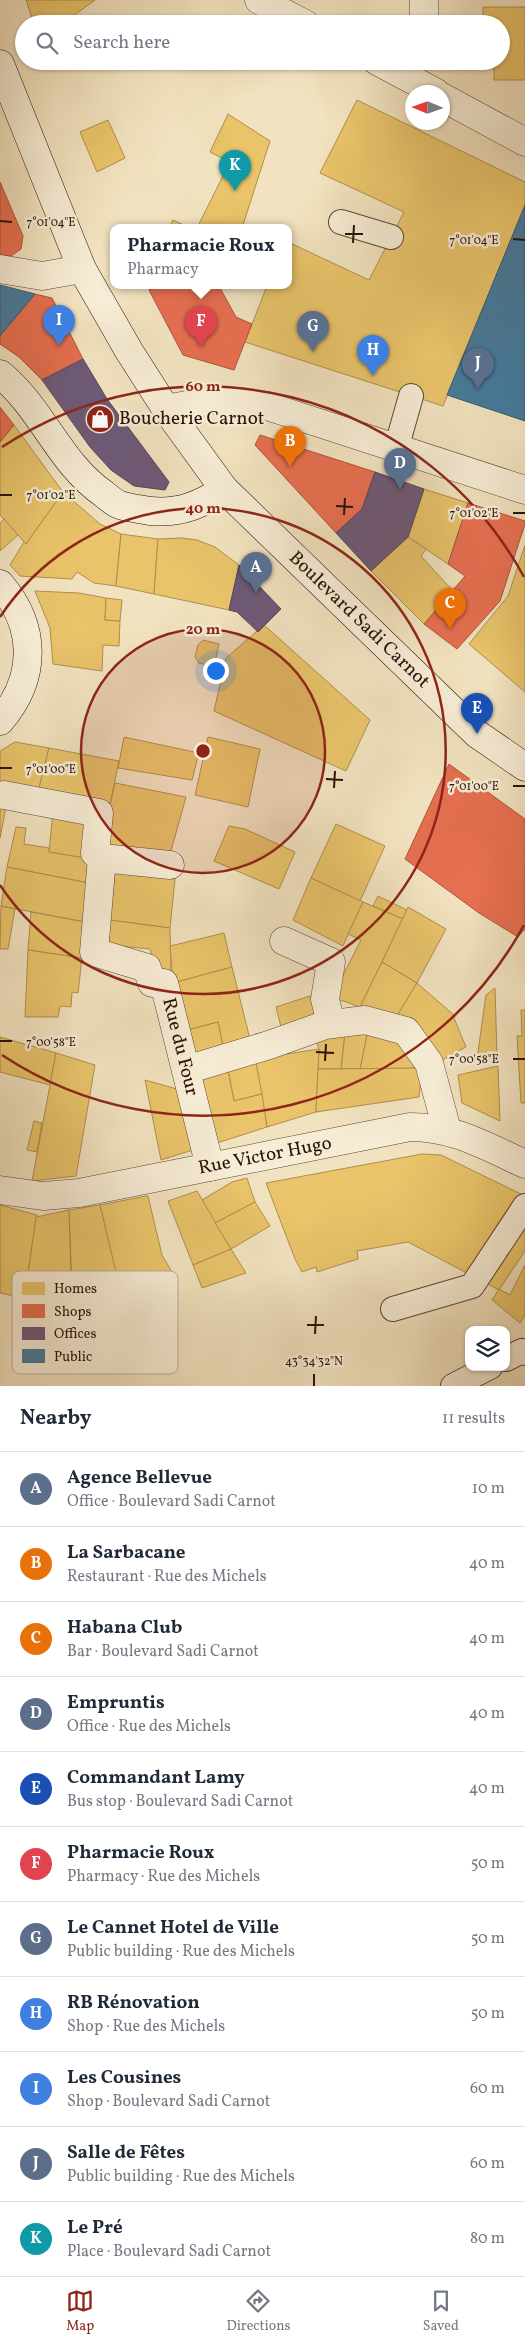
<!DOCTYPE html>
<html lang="en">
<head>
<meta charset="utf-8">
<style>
  :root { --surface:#fff; --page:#f2f2f3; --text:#1f2937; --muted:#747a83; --line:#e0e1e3; --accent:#8f2418 }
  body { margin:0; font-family:Vollkorn,serif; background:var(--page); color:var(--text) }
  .controls { position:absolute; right:15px; bottom:15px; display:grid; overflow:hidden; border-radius:10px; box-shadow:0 1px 4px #0004 }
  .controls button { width:45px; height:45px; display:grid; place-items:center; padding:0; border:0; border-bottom:1px solid var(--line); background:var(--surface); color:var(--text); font:25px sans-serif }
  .compass { position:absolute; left:405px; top:85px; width:45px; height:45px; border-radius:50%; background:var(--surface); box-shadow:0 1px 4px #0004; rotate:272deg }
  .you { position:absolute; left:215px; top:670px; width:18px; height:18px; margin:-12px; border:4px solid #fff; border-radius:50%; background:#1a73e8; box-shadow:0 0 0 8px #1a73e833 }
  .badge { display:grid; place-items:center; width:32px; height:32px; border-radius:50%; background:var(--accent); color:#fff; font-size:16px; font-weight:700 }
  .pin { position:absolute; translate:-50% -41px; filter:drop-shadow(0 1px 2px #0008) }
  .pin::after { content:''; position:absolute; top:26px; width:18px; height:15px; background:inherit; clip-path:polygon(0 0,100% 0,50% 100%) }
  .popup { position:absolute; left:110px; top:224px; width:182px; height:65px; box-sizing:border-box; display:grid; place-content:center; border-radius:10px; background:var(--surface); filter:drop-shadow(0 1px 4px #0005); font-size:16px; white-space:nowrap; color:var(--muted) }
  .popup b { font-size:19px; color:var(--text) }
  .popup::after { content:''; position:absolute; left:50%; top:100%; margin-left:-10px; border:10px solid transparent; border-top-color:var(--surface) }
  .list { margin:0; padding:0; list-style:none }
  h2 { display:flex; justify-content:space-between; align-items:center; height:65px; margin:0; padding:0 20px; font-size:21px }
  h2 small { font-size:16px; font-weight:400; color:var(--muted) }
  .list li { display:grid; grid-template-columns:32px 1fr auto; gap:15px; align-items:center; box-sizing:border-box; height:75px; padding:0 20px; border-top:1px solid var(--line) }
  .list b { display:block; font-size:19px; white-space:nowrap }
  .list p { margin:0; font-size:16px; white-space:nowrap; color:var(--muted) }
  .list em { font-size:16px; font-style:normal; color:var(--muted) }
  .icon { flex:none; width:28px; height:28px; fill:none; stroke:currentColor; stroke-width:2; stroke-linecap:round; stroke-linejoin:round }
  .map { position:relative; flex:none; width:525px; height:1386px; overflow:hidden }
  .search { position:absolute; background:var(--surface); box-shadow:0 1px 4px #0004; left:15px; right:15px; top:15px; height:55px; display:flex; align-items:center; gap:12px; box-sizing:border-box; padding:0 18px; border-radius:28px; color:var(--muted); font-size:19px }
  .sheet { height:890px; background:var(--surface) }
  nav { display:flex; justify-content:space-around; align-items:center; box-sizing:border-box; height:70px; border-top:1px solid var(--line); background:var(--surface); font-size:14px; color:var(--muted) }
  nav a { display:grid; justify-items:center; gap:2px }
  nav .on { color:var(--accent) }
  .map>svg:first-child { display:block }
  .homes { fill:#e9c46a; stroke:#af8e4d }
  .shops { fill:#e76f51; stroke:#ae533b }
  .offices { fill:#6d597a; stroke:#584358 }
  .public { fill:#457b9d; stroke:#3c5b70 }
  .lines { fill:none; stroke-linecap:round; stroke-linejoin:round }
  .lane-casing { stroke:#5a4636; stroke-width:26 }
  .street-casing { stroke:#5a4636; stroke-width:29 }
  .secondary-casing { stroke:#281108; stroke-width:29 }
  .lane { stroke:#f7edd6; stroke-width:24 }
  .street { stroke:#f7edd6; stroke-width:28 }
  .secondary { stroke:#f7edd6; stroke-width:28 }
  .ticks { fill:none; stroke:#281108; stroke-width:2 }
  .ring { fill:none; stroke:#8f2418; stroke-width:2.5 }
  .labels { text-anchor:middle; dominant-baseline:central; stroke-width:5; stroke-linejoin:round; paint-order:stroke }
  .poi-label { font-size:19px; fill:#281108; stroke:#f7edd6; text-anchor:start }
  .street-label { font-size:19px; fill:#281108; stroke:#f7edd6 }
  .key { fill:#f7edd6; stroke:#b9ab98; stroke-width:1 }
  .key-label { font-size:14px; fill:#281108 }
  .ticks-label { font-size:12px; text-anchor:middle; fill:#281108; stroke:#f7edd6; stroke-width:5; stroke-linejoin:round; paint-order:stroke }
  .centre { fill:#8f2418; stroke:#f7edd6; stroke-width:2.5 }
  .ring-label { font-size:15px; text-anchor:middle; font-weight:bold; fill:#8f2418; stroke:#f7edd6; stroke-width:5; stroke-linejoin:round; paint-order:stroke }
</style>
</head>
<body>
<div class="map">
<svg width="525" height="1386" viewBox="0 0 525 1386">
  <rect width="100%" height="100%" fill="#f2e3c0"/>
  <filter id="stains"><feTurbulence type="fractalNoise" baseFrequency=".004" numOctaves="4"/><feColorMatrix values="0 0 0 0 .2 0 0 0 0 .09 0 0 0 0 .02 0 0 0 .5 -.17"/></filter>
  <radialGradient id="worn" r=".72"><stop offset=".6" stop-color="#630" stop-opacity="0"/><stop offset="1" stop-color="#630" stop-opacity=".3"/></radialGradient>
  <!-- homes -->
  <g class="homes">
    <polygon points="26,0 95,0 73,16 49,24 34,24"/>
    <polygon points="483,7 525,7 525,80 494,80 494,61 501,61 501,24 483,24"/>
    <polygon points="357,100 525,182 525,205 443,406 245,342 267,286 288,286 288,242 369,280 404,212 320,173"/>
    <polygon points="228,114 270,141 242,228 197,228 230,162 210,152"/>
    <polygon points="108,120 125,158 97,172 80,132"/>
    <polygon points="173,220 190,228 169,228"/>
    <polygon points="14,425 63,492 26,544 0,515 0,442"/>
    <polygon points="424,489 468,503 448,564 408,537"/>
    <polygon points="63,492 100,524 121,534 116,586 94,583 77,572 72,579 20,576 10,565 24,542 26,544"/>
    <polygon points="4,519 18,535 0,551 0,523"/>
    <polygon points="121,534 158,539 154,594 116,586"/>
    <polygon points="408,537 426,549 421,556 453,591 424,624 371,571"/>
    <polygon points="182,538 197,540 215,547 239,565 229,610 154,594 158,539"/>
    <polygon points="525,545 525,692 469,644 508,596"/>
    <polygon points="35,591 79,593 106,598 105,620 120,621 119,646 103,645 102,671 53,664 50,628"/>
    <polygon points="106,598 122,600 120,621 105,620"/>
    <polygon points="264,625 370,720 346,771 214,711 226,658"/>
    <polygon points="203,640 219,644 214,667 199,663 195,657 198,645"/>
    <polygon points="124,737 199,753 192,780 118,768"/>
    <polygon points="208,737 260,749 248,807 195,795"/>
    <polygon points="15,742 49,748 37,796 0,784 0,751"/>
    <polygon points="49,748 119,761 109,809 37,796"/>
    <polygon points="115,783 186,797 169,858 101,846"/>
    <polygon points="0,804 6,807 0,838"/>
    <polygon points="53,811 90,819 86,859 49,852"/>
    <polygon points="336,824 385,846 360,901 311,878"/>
    <polygon points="229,826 245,829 295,852 279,889 214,861"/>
    <polygon points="16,827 26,828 24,844 49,848 49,852 91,859 89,883 7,867"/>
    <polygon points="116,864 175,879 170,928 110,920"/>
    <polygon points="7,867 89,883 85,922 1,906"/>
    <polygon points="311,878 363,902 343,946 293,920"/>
    <polygon points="378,896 407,910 403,919 373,906"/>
    <polygon points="363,902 403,919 360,1007 332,997 361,940 348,934"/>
    <polygon points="1,906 15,909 8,949 0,949"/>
    <polygon points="408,907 446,929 417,983 382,962"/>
    <polygon points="31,912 85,922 82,958 28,950"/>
    <polygon points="110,920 170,928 171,974 158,974 150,949 109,945"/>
    <polygon points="224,933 232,967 173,983 170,946"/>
    <polygon points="28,950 82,958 78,993 72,992 71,1007 60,1006 58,1017 25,1017"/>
    <polygon points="382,962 417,983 397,1016 360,1007"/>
    <polygon points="232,967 251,1043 224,1051 218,1022 184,1031 173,983"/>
    <polygon points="417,983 455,1016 454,1018 466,1047 437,1063 397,1016"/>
    <polygon points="495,988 497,1055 477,1059 486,995"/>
    <polygon points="316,994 315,1019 282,1031 276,1007"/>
    <polygon points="521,1010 525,1010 525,1103 521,1103 517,1036 522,1036"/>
    <polygon points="218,1022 224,1051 191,1060 184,1031"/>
    <polygon points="368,1030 404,1039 422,1068 360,1069"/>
    <polygon points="368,1030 360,1069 341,1069 345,1031"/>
    <polygon points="345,1031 341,1069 318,1069 319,1049 316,1040"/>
    <polygon points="0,1037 56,1053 50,1085 0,1072"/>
    <polygon points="319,1049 316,1112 267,1127 256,1063 280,1055"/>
    <polygon points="56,1053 95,1065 76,1176 32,1181"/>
    <polygon points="256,1063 262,1094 234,1101 228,1070"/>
    <polygon points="498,1066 500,1121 462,1103 458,1075"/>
    <polygon points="422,1068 419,1097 316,1112 318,1069"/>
    <polygon points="228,1070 234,1101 262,1094 267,1127 214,1144 198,1071"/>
    <polygon points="145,1080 177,1089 193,1150 161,1160"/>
    <polygon points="34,1121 42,1123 37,1152 27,1150"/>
    <polygon points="422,1154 441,1155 525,1196 525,1251 499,1290 408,1242 357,1251 358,1259 317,1272 316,1267 302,1272 295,1259 266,1183"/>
    <polygon points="247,1178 255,1202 215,1223 202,1200 232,1182"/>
    <polygon points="197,1191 231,1249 193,1265 168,1201"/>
    <polygon points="146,1196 148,1196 162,1255 176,1279 119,1289 100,1205"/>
    <polygon points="255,1202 270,1226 231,1249 215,1223"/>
    <polygon points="0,1205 37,1215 24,1298 0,1293"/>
    <polygon points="100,1205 116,1272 72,1287 69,1210"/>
    <polygon points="69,1210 71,1279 28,1274 36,1217"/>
    <polygon points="231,1249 246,1273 202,1288 193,1265"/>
    <polygon points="525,1265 525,1315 520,1323 492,1300 499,1289 510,1295"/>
  </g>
  <!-- shops -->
  <g class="shops">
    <polygon points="0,182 23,236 21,249 11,256 0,255"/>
    <polygon points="157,286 219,286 236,317 252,324 234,370 183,355 149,290"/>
    <polygon points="35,294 52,298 83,359 42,380 19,357 0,344 0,336"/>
    <polygon points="0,407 14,425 0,442"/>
    <polygon points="260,435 375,472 362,509 336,533 255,445"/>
    <polygon points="468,503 525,521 525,524 500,601 457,649 424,624 465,576 448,564"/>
    <polygon points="449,764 525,819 525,929 518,937 479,913 405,859"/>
  </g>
  <!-- offices -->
  <g class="offices">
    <polygon points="83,359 107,399 169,482 165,490 134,486 111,470 90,447 42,380"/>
    <polygon points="375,472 424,489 408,537 371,571 336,533 362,509"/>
    <polygon points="239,565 281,609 258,632 237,612 229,610"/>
  </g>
  <!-- public -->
  <g class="public">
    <polygon points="525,205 525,421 447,395"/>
    <polygon points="0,285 35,294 0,336"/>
  </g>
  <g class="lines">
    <defs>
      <g id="lane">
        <polyline points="341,222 391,237"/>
        <polyline points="396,449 411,396"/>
        <polyline points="393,1309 472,1286 525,1206"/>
        <polyline points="506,1359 522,1351 525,1353"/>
        <polyline points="453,1386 490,1367"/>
      </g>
      <g id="street">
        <polyline points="259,0 305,24"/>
        <polyline points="424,24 424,0"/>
        <polyline points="377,61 435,92"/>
        <polyline points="442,97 525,142"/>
        <polyline points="0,269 42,276 82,269"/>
        <polyline points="166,409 213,400 267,406 525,490"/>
        <polyline points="4,795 99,813 95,853 102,858 170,865"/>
        <polyline points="102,858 94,952 147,968 152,983 164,983 210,1167"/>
        <polyline points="284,941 331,962 325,999 331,1024"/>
        <polyline points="186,1070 269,1045 325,1025 365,1020 406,1031 429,1063 447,1130"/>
        <path d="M0 1190 43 1196 79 1193 410 1127C454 1127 485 1146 525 1164"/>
      </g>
      <g id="secondary">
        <polyline points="0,64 82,269 129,351 166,409 224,489 477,734 525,767"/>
        <path d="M0 374C42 408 59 463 104 494 109 498 114 503 120 505 129 508 140 509 150 511 179 514 201 505 224 489"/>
        <path d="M0 584C37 627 37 678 0 721"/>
      </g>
    </defs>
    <!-- lane casing -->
    <use href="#lane" class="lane-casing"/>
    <!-- street casing -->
    <use href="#street" class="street-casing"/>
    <!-- secondary casing -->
    <use href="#secondary" class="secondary-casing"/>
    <!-- lane -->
    <use href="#lane" class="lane"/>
    <!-- street -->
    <use href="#street" class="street"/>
    <!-- secondary -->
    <use href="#secondary" class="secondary"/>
  </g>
  <!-- ticks -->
  <path class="ticks" d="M0 221 12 222M345 234H363M513 239 525 240M353 243 354 225M0 495H12M336 506 353 507M513 513H525M344 515 345 498M0 768H12M326 779 343 780M513 786H525M334 788 335 771M0 1041H12M316 1052 334 1053M513 1059H525M325 1061 326 1044M307 1325H324M315 1334 316 1316M314 1386V1374"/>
  <!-- distance rings -->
  <circle cx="203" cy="751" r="122" fill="#8f2418" fill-opacity=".12"/>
  <g class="ring">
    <circle cx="203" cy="751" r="122"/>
    <path d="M0 617A243 243 0 1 1 0 885"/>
    <path d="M524 925A365 365 0 0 1 2 1055M2 447A365 365 0 0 1 524 577"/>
  </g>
  <!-- icons -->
  <defs>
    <symbol id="shop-disc" viewBox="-11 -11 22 22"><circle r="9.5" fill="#8f2418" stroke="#f7edd6"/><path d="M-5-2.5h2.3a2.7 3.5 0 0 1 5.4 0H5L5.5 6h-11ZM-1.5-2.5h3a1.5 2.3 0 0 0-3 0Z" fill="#fff"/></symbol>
  </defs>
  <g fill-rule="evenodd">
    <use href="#shop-disc" x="84" y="403" width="32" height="32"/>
  </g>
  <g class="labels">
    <!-- poi labels -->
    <g class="poi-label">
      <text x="119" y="419">Boucherie Carnot</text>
    </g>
    <!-- street labels -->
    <g class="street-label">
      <text transform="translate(359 620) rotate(44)">Boulevard Sadi Carnot</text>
      <text transform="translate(180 1047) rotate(76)">Rue du Four</text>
      <text transform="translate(265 1156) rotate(-11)">Rue Victor Hugo</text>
    </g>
  </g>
  <!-- legend -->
  <rect x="12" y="1271" width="166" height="103" rx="8" class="key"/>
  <rect x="22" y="1282" width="23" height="13" fill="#e9c46a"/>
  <rect x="22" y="1304" width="23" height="14" fill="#e76f51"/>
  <rect x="22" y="1327" width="23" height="13" fill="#6d597a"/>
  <rect x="22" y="1349" width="23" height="14" fill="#457b9d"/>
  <g class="key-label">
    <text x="54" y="1293">Homes</text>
    <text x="54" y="1316">Shops</text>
    <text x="54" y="1338">Offices</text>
    <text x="54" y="1361">Public</text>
  </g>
  <g class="ticks-label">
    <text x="51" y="226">7°01'04"E</text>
    <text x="474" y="244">7°01'04"E</text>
    <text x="51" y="499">7°01'02"E</text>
    <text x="474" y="517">7°01'02"E</text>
    <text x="51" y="773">7°01'00"E</text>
    <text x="474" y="790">7°01'00"E</text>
    <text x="51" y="1046">7°00'58"E</text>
    <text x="474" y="1063">7°00'58"E</text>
    <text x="314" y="1365">43°34'32"N</text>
  </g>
  <circle cx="203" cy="751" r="8" class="centre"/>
  <g class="ring-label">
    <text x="203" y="391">60 m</text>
    <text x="203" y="513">40 m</text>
    <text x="203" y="634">20 m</text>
  </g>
  <rect width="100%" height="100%" filter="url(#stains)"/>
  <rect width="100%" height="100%" fill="url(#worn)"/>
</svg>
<div class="controls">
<button><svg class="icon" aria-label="layers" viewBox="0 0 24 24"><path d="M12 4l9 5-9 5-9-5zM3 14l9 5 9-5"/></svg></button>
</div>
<svg class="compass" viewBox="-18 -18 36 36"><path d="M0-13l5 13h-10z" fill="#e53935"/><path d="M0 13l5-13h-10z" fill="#747a83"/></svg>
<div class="you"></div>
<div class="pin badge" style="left:256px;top:593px;background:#5c6f8a">A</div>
<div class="pin badge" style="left:290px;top:467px;background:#e8710a">B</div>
<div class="pin badge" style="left:450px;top:629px;background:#e8710a">C</div>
<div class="pin badge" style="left:400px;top:489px;background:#5c6f8a">D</div>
<div class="pin badge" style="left:477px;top:734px;background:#1a4fb4">E</div>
<div class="pin badge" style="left:201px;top:347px;background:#e0444e">F</div>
<div class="popup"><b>Pharmacie Roux</b>Pharmacy</div>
<div class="pin badge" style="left:313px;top:352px;background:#5c6f8a">G</div>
<div class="pin badge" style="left:373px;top:376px;background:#3f7fe0">H</div>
<div class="pin badge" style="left:59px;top:346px;background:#3f7fe0">I</div>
<div class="pin badge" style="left:478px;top:389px;background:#5c6f8a">J</div>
<div class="pin badge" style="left:235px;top:191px;background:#0f9aa8">K</div>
<div class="search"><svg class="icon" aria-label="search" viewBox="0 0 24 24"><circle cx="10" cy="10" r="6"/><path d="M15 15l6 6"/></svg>Search here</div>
</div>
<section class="sheet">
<h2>Nearby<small>11 results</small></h2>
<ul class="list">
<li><span class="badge" style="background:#5c6f8a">A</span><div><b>Agence Bellevue</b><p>Office · Boulevard Sadi Carnot</p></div><em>10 m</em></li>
<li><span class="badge" style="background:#e8710a">B</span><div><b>La Sarbacane</b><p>Restaurant · Rue des Michels</p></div><em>40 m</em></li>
<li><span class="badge" style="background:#e8710a">C</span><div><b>Habana Club</b><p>Bar · Boulevard Sadi Carnot</p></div><em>40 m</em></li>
<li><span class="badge" style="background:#5c6f8a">D</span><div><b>Empruntis</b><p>Office · Rue des Michels</p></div><em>40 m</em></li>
<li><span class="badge" style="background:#1a4fb4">E</span><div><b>Commandant Lamy</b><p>Bus stop · Boulevard Sadi Carnot</p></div><em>40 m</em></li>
<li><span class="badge" style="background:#e0444e">F</span><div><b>Pharmacie Roux</b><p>Pharmacy · Rue des Michels</p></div><em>50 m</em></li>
<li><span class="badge" style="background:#5c6f8a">G</span><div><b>Le Cannet Hotel de Ville</b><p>Public building · Rue des Michels</p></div><em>50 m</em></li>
<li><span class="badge" style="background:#3f7fe0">H</span><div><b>RB Rénovation</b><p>Shop · Rue des Michels</p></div><em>50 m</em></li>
<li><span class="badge" style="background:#3f7fe0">I</span><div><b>Les Cousines</b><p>Shop · Boulevard Sadi Carnot</p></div><em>60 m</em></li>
<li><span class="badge" style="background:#5c6f8a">J</span><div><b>Salle de Fêtes</b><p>Public building · Rue des Michels</p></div><em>60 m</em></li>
<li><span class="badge" style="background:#0f9aa8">K</span><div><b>Le Pré</b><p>Place · Boulevard Sadi Carnot</p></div><em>80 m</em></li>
</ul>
</section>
<nav>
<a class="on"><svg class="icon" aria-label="map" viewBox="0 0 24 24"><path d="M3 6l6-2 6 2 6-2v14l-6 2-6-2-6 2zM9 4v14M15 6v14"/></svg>Map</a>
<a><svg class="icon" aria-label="directions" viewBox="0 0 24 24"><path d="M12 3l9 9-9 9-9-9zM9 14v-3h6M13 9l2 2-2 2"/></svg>Directions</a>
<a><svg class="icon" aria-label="saved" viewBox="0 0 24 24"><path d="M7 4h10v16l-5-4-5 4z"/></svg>Saved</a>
</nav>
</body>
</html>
